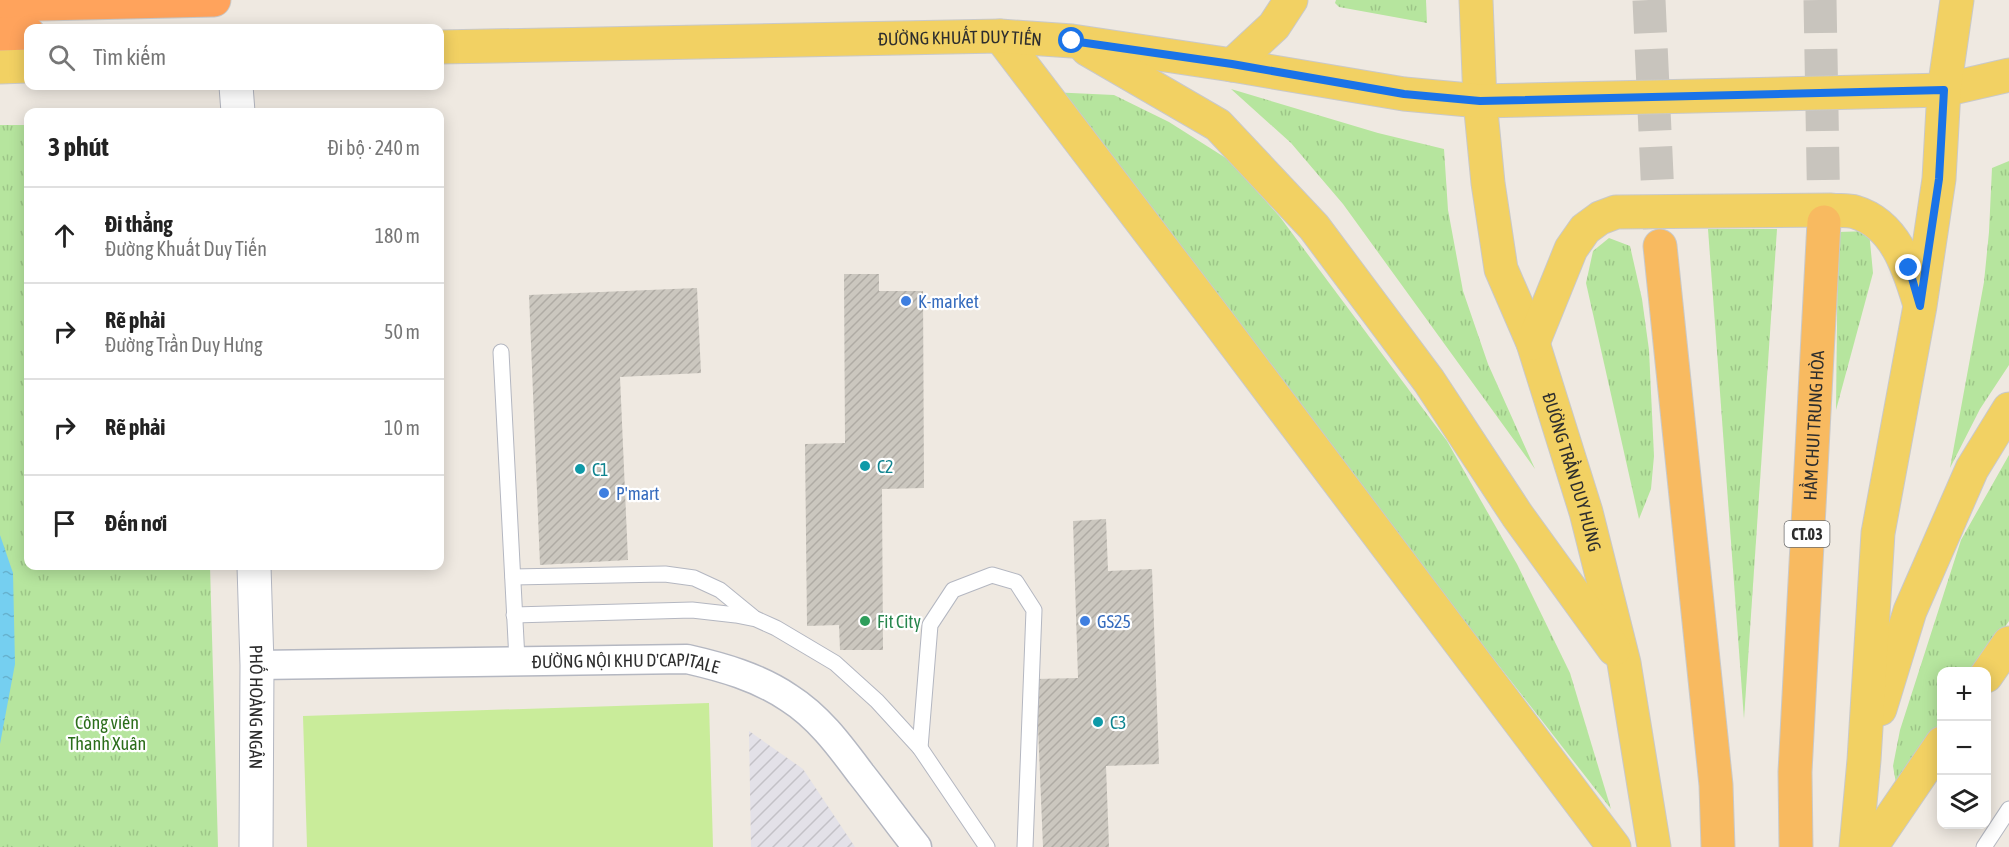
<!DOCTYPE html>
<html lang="vi">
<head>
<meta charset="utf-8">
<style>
  :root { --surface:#fff; --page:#f6f6f6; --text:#222; --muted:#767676; --line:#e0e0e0 }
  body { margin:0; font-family:"Asap Condensed",sans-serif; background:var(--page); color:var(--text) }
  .controls { position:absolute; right:18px; bottom:18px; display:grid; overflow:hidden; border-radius:12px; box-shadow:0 3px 15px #0003 }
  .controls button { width:54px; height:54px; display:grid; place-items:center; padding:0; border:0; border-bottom:2px solid var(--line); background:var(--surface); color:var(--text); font:30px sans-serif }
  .stop { position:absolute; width:18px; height:18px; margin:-14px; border:4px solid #1a73e8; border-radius:50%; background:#fff }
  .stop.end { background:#1a73e8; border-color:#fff; box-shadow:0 2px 6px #0008 }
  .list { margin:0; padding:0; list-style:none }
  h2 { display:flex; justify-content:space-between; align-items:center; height:78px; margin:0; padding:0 24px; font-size:26px }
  h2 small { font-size:20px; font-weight:400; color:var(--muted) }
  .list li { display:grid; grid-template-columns:39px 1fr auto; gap:18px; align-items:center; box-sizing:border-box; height:96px; padding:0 24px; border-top:2px solid var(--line) }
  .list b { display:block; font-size:22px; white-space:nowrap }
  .list p { margin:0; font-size:20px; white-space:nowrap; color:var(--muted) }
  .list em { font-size:20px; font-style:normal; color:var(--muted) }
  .icon { flex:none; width:33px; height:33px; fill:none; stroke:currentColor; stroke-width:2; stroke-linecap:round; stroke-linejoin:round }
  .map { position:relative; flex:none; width:2009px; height:847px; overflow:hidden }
  .search { position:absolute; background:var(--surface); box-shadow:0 3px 15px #0003; left:24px; top:24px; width:420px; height:66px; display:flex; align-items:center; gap:15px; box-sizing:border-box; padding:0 21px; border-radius:12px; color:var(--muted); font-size:22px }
  .panel { position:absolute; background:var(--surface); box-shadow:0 3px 15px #0003; left:24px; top:108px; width:420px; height:462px; border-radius:12px }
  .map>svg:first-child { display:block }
  .industrial { fill:url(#industrial-furrows) }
  .grass { fill:url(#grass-tufts) }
  .pitch { fill:#c9ec9a }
  .water { fill:url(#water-ripples) }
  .building { fill:url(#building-hatch) }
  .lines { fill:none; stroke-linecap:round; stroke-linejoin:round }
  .trunk-tunnel { stroke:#c8c4bd; stroke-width:33; stroke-dasharray:33 16; stroke-linecap:butt }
  .service-casing { stroke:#b4b7c1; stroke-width:17 }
  .minor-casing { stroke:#b4b7c1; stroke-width:31 }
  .tertiary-casing { stroke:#b4b7c1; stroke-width:35 }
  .primary-casing { stroke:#c9c9c9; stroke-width:35 }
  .trunk-casing { stroke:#c9c9c9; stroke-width:35 }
  .motorway-casing { stroke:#c9c9c9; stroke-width:35 }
  .service { stroke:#fff; stroke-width:15 }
  .minor { stroke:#fff; stroke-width:28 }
  .tertiary { stroke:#fff; stroke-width:33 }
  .primary { stroke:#f2d163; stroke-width:33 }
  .trunk { stroke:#f8ba60; stroke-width:33 }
  .motorway { stroke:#ffa35c; stroke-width:33 }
  .route { stroke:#1a73e8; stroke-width:8 }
  .shop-dot { fill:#3f7fe0; stroke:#fff; stroke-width:2 }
  .culture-dot { fill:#0f9aa8; stroke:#fff; stroke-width:2 }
  .leisure-dot { fill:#2e9e5b; stroke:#fff; stroke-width:2 }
  .labels { text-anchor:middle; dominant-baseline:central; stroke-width:4.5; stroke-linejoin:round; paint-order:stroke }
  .shield { fill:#fff; stroke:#6d6d6d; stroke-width:1.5 }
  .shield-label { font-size:16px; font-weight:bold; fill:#2e2e2e }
  .street-label { font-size:18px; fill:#2e2e2e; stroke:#fff }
  .shop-label { font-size:18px; fill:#366cbe; stroke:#fff; text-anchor:start }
  .culture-label { font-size:18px; fill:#0d838f; stroke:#fff; text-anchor:start }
  .leisure-label { font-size:18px; fill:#27864d; stroke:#fff; text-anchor:start }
  .park-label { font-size:18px; fill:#2c6e1b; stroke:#fff }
</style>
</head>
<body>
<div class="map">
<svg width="2009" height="847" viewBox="0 0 2009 847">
  <defs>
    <pattern id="industrial-furrows" width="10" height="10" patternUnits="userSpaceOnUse" patternTransform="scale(1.5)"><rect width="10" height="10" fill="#e3e1e8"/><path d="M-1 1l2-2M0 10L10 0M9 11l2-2" fill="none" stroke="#c3c1c7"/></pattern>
    <pattern id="grass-tufts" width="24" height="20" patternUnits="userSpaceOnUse" patternTransform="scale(1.5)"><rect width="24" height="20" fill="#b6e59e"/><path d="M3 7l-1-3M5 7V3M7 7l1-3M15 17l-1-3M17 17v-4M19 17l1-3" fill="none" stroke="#9dc588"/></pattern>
    <pattern id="water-ripples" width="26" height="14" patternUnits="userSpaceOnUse" patternTransform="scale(1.5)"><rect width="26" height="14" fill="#75cff0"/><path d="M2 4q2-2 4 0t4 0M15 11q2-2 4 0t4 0" fill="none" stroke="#66b2ce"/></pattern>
    <pattern id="building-hatch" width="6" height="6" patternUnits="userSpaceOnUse" patternTransform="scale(1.5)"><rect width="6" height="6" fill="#cbc7bf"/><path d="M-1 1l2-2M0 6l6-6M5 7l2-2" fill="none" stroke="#afaba4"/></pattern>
  </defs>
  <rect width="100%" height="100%" fill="#efe9e1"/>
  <!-- industrial -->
  <polygon class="industrial" points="749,731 803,769 855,847 751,847"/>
  <!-- grass -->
  <g class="grass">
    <polygon points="1336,0 1426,0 1427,23 1339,7 1335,3"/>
    <polygon points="1231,89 1378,133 1444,149 1448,210 1463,291 1488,364 1535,469 1343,204 1291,143"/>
    <polygon points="1050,92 1114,95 1169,122 1229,160 1280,217 1447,441 1517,564 1570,673 1611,809"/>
    <polygon points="0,125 28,125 28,566 210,566 218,847 0,847"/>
    <polygon points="2009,161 2009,365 1980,409 1950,468 1984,282 1989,232 1992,168"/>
    <polygon points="1708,229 1777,229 1744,719"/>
    <polygon points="1869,231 1873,273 1836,410 1838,232"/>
    <polygon points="1609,238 1630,246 1642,299 1649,350 1654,456 1651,489 1639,519 1586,283 1593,251"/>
    <polygon points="2009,455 2009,621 1975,671 1942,672 1941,722 1897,789 1893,766 1900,730 1961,540"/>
  </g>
  <!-- pitch -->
  <polygon class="pitch" points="709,703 713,847 307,847 303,716"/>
  <!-- water -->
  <polygon class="water" points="0,535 13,573 15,664 0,744"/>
  <!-- building -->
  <g class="building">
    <polygon points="844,274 879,274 879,291 923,291 924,488 882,489 883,650 840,650 839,625 807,626 805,444 845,443"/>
    <polygon points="697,288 701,373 620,377 628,560 540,565 529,295"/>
    <polygon points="1106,519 1108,571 1152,569 1159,764 1106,766 1109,847 1043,847 1036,679 1078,678 1073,521"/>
  </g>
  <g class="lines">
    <!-- trunk-tunnel -->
    <g class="trunk-tunnel">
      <polyline points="1649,0 1660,241"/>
      <polyline points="1820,0 1824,222"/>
    </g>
    <defs>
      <g id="service">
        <polyline points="501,352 517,660"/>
        <polyline points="513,577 665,574 694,578 720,590 753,617"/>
        <polyline points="514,615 692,610 736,615 756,619 776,628 835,663 877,701 920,748 987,847"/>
        <polyline points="920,748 930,625 953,590 992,575 1016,582 1034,610 1025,847"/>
        <polyline points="1984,847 2009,809"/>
      </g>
      <g id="minor">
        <path id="s1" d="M257 665 687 659C722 667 758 677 789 698 819 717 840 746 861 774 880 798 898 823 917 847"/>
      </g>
      <g id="tertiary">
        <polyline points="236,86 238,112"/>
        <path id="s2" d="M254 566 257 665 256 847"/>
      </g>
      <g id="primary">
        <path id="s3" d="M1476 0 1480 101 1488 183 1501 269 1533 343 1586 512 1624 663 1654 847"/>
        <polyline points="1000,36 1219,323 1614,847"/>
        <path id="s4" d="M440 47 1000 36 1072 41 1232 65 1404 94 1480 101 1944 90 2009 75"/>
        <polyline points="1087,49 1218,125 1314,227 1429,381 1517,515 1614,649"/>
        <polyline points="1232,65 1274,26 1291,0"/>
        <polyline points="0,67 28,66"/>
        <path d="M1533 343 1571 249 1585 229 1600 218 1616 212 1831 210C1838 211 1848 210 1855 212 1895 224 1908 266 1919 302"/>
        <polyline points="1986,676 2009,643"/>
        <polyline points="1880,709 1910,611 1972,469 2009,409"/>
        <polyline points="1856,847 1864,760 1878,533 1920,306 1939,179 1944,90 1957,0"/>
        <polyline points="1871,847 1942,743"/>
      </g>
      <g id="trunk">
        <polyline points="1660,246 1716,785 1718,847"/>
        <path id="s5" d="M1796 847 1795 772 1824 222"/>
      </g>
      <g id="motorway">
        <polyline points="0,5 214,0"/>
        <polyline points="0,34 28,33"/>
      </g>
    </defs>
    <!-- service casing -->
    <use href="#service" class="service-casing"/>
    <!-- minor casing -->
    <use href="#minor" class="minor-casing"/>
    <!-- tertiary casing -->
    <use href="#tertiary" class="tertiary-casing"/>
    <!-- primary casing -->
    <use href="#primary" class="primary-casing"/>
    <!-- trunk casing -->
    <use href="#trunk" class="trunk-casing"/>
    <!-- motorway casing -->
    <use href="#motorway" class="motorway-casing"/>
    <!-- service -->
    <use href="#service" class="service"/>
    <!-- minor -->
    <use href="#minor" class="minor"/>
    <!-- tertiary -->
    <use href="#tertiary" class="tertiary"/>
    <!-- primary -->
    <use href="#primary" class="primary"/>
    <!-- trunk -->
    <use href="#trunk" class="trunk"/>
    <!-- motorway -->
    <use href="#motorway" class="motorway"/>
  </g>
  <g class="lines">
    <!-- route -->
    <polyline class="route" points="1072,41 1232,64 1404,94 1480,101 1944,90 1939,179 1920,306 1909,268"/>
  </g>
  <!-- markers -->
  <g class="shop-dot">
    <circle cx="906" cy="301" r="6"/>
    <circle cx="604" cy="493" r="6"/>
    <circle cx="1085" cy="621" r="6"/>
  </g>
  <g class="culture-dot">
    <circle cx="865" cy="466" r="6"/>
    <circle cx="580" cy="469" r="6"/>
    <circle cx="1098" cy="722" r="6"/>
  </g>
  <circle class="leisure-dot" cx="865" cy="621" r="6"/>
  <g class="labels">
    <!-- shield labels -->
    <rect class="shield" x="1784.5" y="521" width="45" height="26" rx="4.5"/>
    <g class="shield-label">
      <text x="1807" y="534">CT.03</text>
    </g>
    <!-- street labels -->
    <g class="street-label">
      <text stroke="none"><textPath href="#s4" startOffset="520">ĐƯỜNG KHUẤT DUY TIẾN</textPath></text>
      <text stroke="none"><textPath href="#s5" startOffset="422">HẦM CHUI TRUNG HÒA</textPath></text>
      <text stroke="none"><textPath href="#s3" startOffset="486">ĐƯỜNG TRẦN DUY HƯNG</textPath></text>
      <text stroke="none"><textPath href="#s1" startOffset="369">ĐƯỜNG NỘI KHU D'CAPITALE</textPath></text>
      <text stroke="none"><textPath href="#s2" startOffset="141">PHỐ HOÀNG NGÂN</textPath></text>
    </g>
    <!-- shop labels -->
    <g class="shop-label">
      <text x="918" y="301">K-market</text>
      <text x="616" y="493">P'mart</text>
      <text x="1097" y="621">GS25</text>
    </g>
    <!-- culture labels -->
    <g class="culture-label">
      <text x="877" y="466">C2</text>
      <text x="592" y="469">C1</text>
      <text x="1110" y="722">C3</text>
    </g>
    <!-- leisure labels -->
    <g class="leisure-label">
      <text x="877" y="621">Fit City</text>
    </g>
    <!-- park labels -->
    <g class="park-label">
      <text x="107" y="722">Công viên<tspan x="107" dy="21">Thanh Xuân</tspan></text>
    </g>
  </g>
</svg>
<div class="controls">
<button>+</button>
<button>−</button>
<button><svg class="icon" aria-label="layers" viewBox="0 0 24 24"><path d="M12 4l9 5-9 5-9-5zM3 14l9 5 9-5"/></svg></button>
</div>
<div class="stop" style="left:1072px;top:41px"></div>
<div class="stop end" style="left:1909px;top:268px"></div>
<div class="search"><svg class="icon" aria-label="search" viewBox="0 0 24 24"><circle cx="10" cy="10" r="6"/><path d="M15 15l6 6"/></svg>Tìm kiếm</div>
<section class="panel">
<h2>3 phút<small>Đi bộ · 240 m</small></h2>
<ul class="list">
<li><svg class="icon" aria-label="ahead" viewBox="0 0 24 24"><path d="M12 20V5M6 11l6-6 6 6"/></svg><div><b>Đi thẳng</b><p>Đường Khuất Duy Tiến</p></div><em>180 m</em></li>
<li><svg class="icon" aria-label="right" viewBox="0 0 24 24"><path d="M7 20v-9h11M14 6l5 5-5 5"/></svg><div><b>Rẽ phải</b><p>Đường Trần Duy Hưng</p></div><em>50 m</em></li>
<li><svg class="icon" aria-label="right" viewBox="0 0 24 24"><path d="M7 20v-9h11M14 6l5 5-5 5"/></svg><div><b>Rẽ phải</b></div><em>10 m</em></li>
<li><svg class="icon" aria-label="arrive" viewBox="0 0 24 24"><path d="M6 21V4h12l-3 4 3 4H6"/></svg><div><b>Đến nơi</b></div></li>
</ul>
</section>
</div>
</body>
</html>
